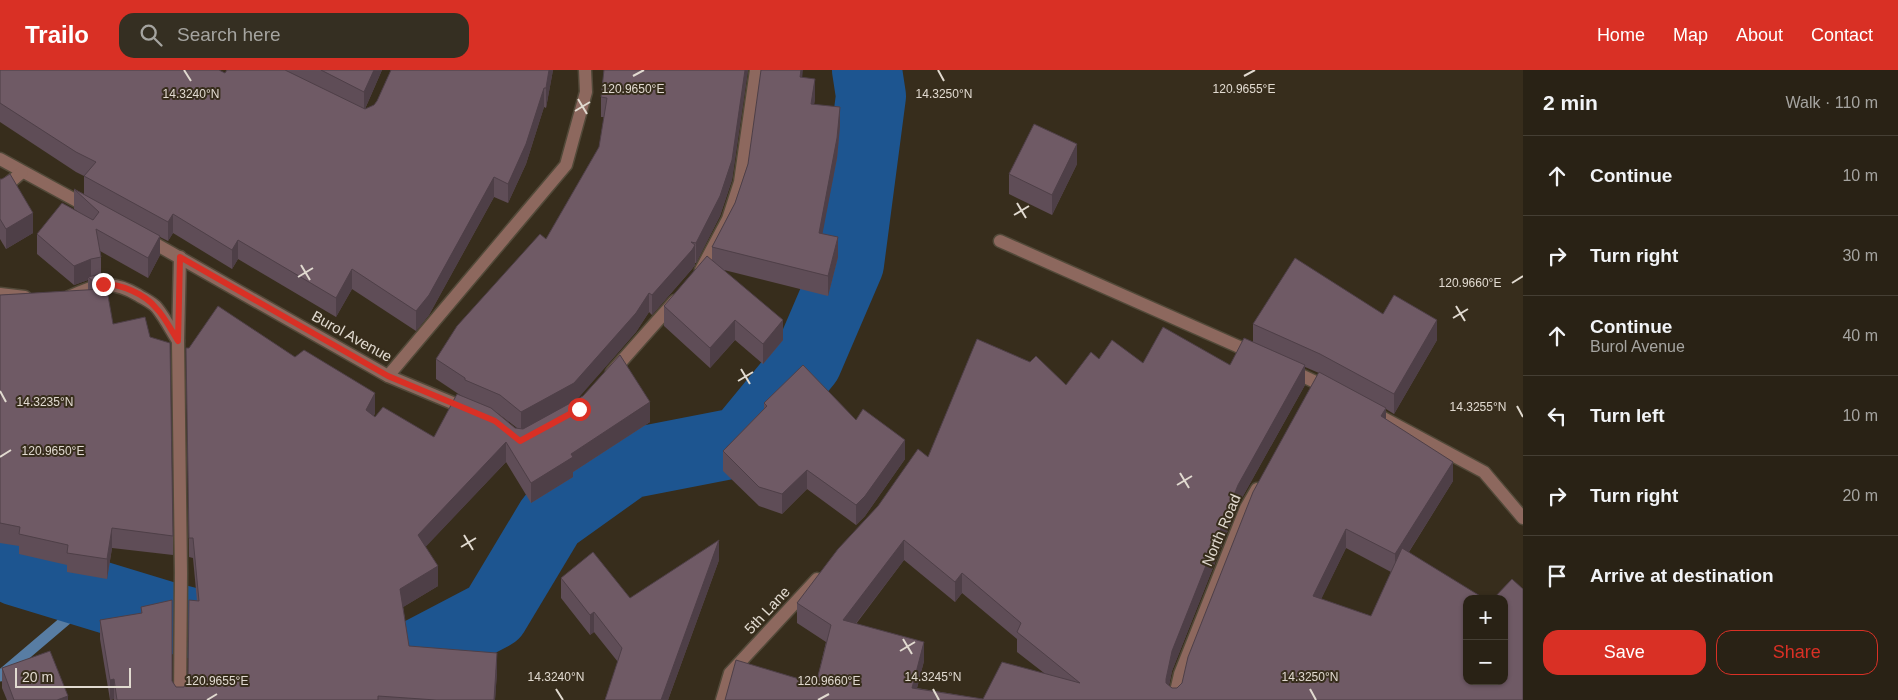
<!DOCTYPE html>
<html lang="en">
<head>
<meta charset="utf-8">
<style>
  :root { --surface:#292215; --page:#352f22; --text:#f1f3f6; --muted:#a5a4a0; --line:#453f34; --accent:#d93025 }
  body { margin:0; font-family:Arial,sans-serif; background:var(--page); color:var(--text) }
  .controls { position:absolute; right:15px; bottom:15px; display:grid; overflow:hidden; border-radius:10px; box-shadow:0 1px 4px #0004 }
  .controls button { width:45px; height:45px; display:grid; place-items:center; padding:0; border:0; border-bottom:1px solid var(--line); background:var(--surface); color:var(--text); font:25px sans-serif }
  .scale { position:absolute; left:15px; bottom:12px; width:116px; box-sizing:border-box; padding-left:5px; border:2px solid #e1dad0; border-top:0; font-size:14px; line-height:18px; white-space:nowrap; color:#e1dad0; -webkit-text-stroke:4px #372d1c; paint-order:stroke }
  .stop { position:absolute; width:15px; height:15px; margin:-11px; border:4px solid #d93025; border-radius:50%; background:#fff }
  .stop.end { background:#d93025; border-color:#fff; box-shadow:0 1px 5px #0008 }
  .list { margin:0; padding:0; list-style:none }
  h2 { display:flex; justify-content:space-between; align-items:center; height:65px; margin:0; padding:0 20px; font-size:21px }
  h2 small { font-size:16px; font-weight:400; color:var(--muted) }
  .list li { display:grid; grid-template-columns:32px 1fr auto; gap:15px; align-items:center; box-sizing:border-box; height:80px; padding:0 20px; border-top:1px solid var(--line) }
  .list b { display:block; font-size:19px; white-space:nowrap }
  .list p { margin:0; font-size:16px; white-space:nowrap; color:var(--muted) }
  .list em { font-size:16px; font-style:normal; color:var(--muted) }
  .actions { display:flex; gap:10px; padding:15px 20px }
  .actions a { flex:1; padding:11px 0; border:1px solid var(--accent); border-radius:15px; text-align:center; font-size:18px; color:var(--accent) }
  .actions .main { background:var(--accent); color:#fff }
  .icon { flex:none; width:28px; height:28px; fill:none; stroke:currentColor; stroke-width:2; stroke-linecap:round; stroke-linejoin:round }
  .map { position:relative; flex:none; width:1523px; height:630px; overflow:hidden }
  header { display:flex; align-items:center; gap:30px; box-sizing:border-box; height:70px; padding:0 25px; background:var(--accent); color:#fff }
  header strong { font-size:24px }
  nav { display:flex; gap:28px; margin-inline-start:auto; font-size:18px }
  .search { width:350px; height:45px; background:var(--page); display:flex; align-items:center; gap:12px; box-sizing:border-box; padding:0 18px; border-radius:15px; color:var(--muted); font-size:19px }
  main { display:flex }
  aside { flex:1; background:var(--surface) }
  .map>svg:first-child { display:block }
  .lines { fill:none; stroke-linecap:round; stroke-linejoin:round }
  .stream { stroke:#587da3; stroke-width:11 }
  .river { stroke:#1d5590; stroke-width:70 }
  .minor-casing { stroke:#524939; stroke-width:15 }
  .minor { stroke:#8d685e; stroke-width:12 }
  .wall { fill:#5f4d57; fill-rule:evenodd }
  .shaded-wall { fill:#4e3f47 }
  .building { fill:#6f5a65; stroke:#4e3f47; fill-rule:evenodd }
  .route { stroke:#d93025; stroke-width:6 }
  .ticks { fill:none; stroke:#e1dad0; stroke-width:2 }
  .labels { text-anchor:middle; dominant-baseline:central; stroke-width:4; stroke-linejoin:round; paint-order:stroke }
  .street-label { font-size:15px; fill:#e1dad0; stroke:#372d1c }
  .ticks-label { font-size:12px; text-anchor:middle; fill:#e1dad0; stroke:#372d1c; stroke-width:4; stroke-linejoin:round; paint-order:stroke }
</style>
</head>
<body>
<header>
<strong>Trailo</strong>
<div class="search"><svg class="icon" aria-label="search" viewBox="0 0 24 24"><circle cx="10" cy="10" r="6"/><path d="M15 15l6 6"/></svg>Search here</div>
<nav><a>Home</a><a>Map</a><a>About</a><a>Contact</a></nav>
</header>
<main>
<div class="map">
<svg width="1523" height="630" viewBox="0 0 1523 630">
  <rect width="100%" height="100%" fill="#372d1c"/>
  <g class="lines">
    <!-- stream -->
    <polyline class="stream" points="0,606 80,538 103,527"/>
    <!-- river -->
    <polyline class="river" points="0,493 17,501 168,547 253,568 410,588 494,544 551,449 628,394 741,372 807,292 849,194 871,26 867,0"/>
    <defs>
      <g id="minor">
        <polyline points="0,89 88,137"/>
        <polyline points="0,121 22,102"/>
        <polyline points="145,168 388,306 467,339"/>
        <polyline points="1000,171 1253,283"/>
        <polyline points="701,200 728,149 740,112 756,0"/>
        <polyline points="0,224 25,227"/>
        <path d="M69 227C96 214 111 209 138 225 144 229 152 232 157 238 165 248 171 260 178 271"/>
        <polyline points="1290,300 1328,318"/>
        <polyline points="612,302 675,231"/>
        <polyline points="388,306 566,95 586,22 585,0"/>
        <polyline points="1374,343 1484,402 1523,448"/>
        <polyline points="180,630 181,503 178,271 180,187"/>
        <polyline points="722,630 730,603 817,509"/>
        <polyline points="1174,630 1180,604 1246,438 1257,419"/>
      </g>
    </defs>
    <!-- minor casing -->
    <use href="#minor" class="minor-casing"/>
    <!-- minor -->
    <use href="#minor" class="minor"/>
  </g>
  <!-- wall -->
  <g class="wall">
    <polygon points="0,0 225,3 227,0 382,0 365,39 374,35 377,31 391,0 553,0 546,38 544,37 526,94 508,133 494,127 429,245 416,261 352,219 336,247 238,189 232,199 173,163 168,171 160,167 160,185 148,208 100,181 101,187 101,204 113,254 173,466 173,485 112,478 107,509 67,502 67,495 19,484 19,476 0,473 0,225 88,220 88,210 74,215 37,184 37,164 77,141 74,139 74,119 84,124 84,106 76,102 0,52"/>
    <path d="M604 0H748L732 110 720 146 696 193H695V195L692 199 652 245 649 242 636 262 576 330 650 352 573 402V407L531 433 506 392 425 477 438 516 403 537 409 576 497 602 495 630H114V629L110 630 100 569V550L141 544V537L172 611 176 617H184L188 610 197 531 193 488 189 487 186 278 375 343 374 346 434 367 463 327 436 309V289L546 169 599 77 604 47H601V27ZM497 343 500 345 517 358H515Z"/>
    <polygon points="803,7 815,29 814,34 840,56 837,88 822,163 838,187 828,226 724,200 783,270 763,294 735,270 710,298 664,256 664,236 712,190 712,177 735,133 748,94"/>
    <polygon points="1077,94 1052,145 1009,124 1009,104"/>
    <polygon points="0,109 33,163 6,179 0,169"/>
    <path d="M1383 244 1437 270 1394 344 1386 339V349L1453 411 1409 482 1523 630H725L816 614 826 572 797 553V533L928 387 1066 315 1099 289 1143 293 1230 295 1253 272V254ZM1305 297 1319 303 1182 613 1177 618H1172L1169 616 1172 601 1238 435 1305 315ZM1346 478 1391 502 1371 546 1321 529ZM904 490 955 532 962 523 1017 569V582L1044 603 983 629 917 618 924 591 856 554Z"/>
    <polygon points="764,333 856,350 905,389 865,446 856,455 807,419 782,444 759,436 723,401 723,381 764,339"/>
    <polygon points="719,490 668,630 605,630 618,592 594,562 590,565 561,528 561,508 630,528"/>
    <polygon points="2,598 68,630 7,630 2,618"/>
  </g>
  <!-- shaded-wall -->
  <g class="shaded-wall">
    <polygon points="374,0 382,0 364,41 364,22"/>
    <polygon points="549,0 553,0 546,38 546,18"/>
    <polygon points="745,0 748,0 732,110 720,146 696,193 696,173"/>
    <polygon points="801,0 803,0 800,26 800,7"/>
    <polygon points="815,9 815,29 811,54 811,34"/>
    <polygon points="544,18 544,37 526,94 508,133 508,114"/>
    <polygon points="840,37 840,56 837,88 819,182 819,163"/>
    <polygon points="1077,74 1077,94 1052,145 1052,125"/>
    <polygon points="494,107 494,127 429,245 416,261 416,241"/>
    <polygon points="33,143 33,163 6,179 6,159"/>
    <polygon points="173,144 173,163 168,171 168,152"/>
    <polygon points="160,166 160,185 148,208 148,188"/>
    <polygon points="838,167 838,187 828,226 828,206"/>
    <polygon points="238,170 238,189 232,199 232,180"/>
    <polygon points="695,175 695,195 692,199 652,245 652,225"/>
    <polygon points="91,189 91,208 88,207 88,210 74,215 74,196"/>
    <polygon points="352,199 352,219 336,247 336,228"/>
    <polygon points="649,223 649,242 636,262 574,333 521,361 521,342"/>
    <polygon points="735,250 735,270 710,298 710,278"/>
    <polygon points="783,250 783,270 763,294 763,274"/>
    <polygon points="1437,250 1437,270 1394,344 1394,324"/>
    <polygon points="1305,295 1305,315 1238,435 1172,601 1166,629 1166,609 1172,581 1238,415"/>
    <polygon points="375,323 375,343 366,360 366,340"/>
    <polygon points="650,332 650,352 573,402 573,407 531,433 531,413 571,384"/>
    <polygon points="1386,338 1386,358 1381,346"/>
    <polygon points="905,370 905,389 865,446 856,455 856,435"/>
    <polygon points="506,372 506,392 418,485 418,465"/>
    <polygon points="1453,392 1453,411 1395,504 1395,484"/>
    <polygon points="807,400 807,419 782,444 782,424"/>
    <polygon points="112,458 112,478 107,509 107,489"/>
    <polygon points="1346,459 1346,478 1313,546 1313,526"/>
    <polygon points="719,470 719,490 668,630 661,630"/>
    <polygon points="904,470 904,490 843,570 843,550"/>
    <polygon points="438,496 438,516 400,539 400,519"/>
    <polygon points="962,503 962,523 955,532 955,512"/>
    <polygon points="594,542 594,562 590,565 590,545"/>
    <polygon points="924,572 924,591 914,630 912,618"/>
    <polygon points="497,583 497,602 495,630 494,630"/>
    <polygon points="114,609 114,629 110,630 110,610"/>
    <polygon points="68,626 68,630 57,630"/>
  </g>
  <!-- building -->
  <g class="building">
    <polygon points="0,0 219,0 225,3 227,0 285,0 365,39 374,35 377,31 391,0 549,0 546,18 544,18 526,74 508,114 494,107 429,225 416,241 352,199 336,228 238,170 232,180 173,144 168,152 84,106 96,92 76,82 0,33"/>
    <polygon points="321,0 374,0 364,22"/>
    <polygon points="604,0 745,0 732,90 720,126 696,173 691,172 695,175 692,180 652,225 649,223 636,243 574,313 521,342 500,325 465,310 465,308 436,289 457,256 540,164 546,169 599,77 607,28 601,27"/>
    <polygon points="761,0 801,0 800,7 815,9 811,34 840,37 837,68 819,163 838,167 828,206 712,177 735,133 748,94"/>
    <polygon points="1034,54 1077,74 1052,125 1009,104"/>
    <polygon points="10,104 33,143 6,159 0,149 0,109 2,109"/>
    <polygon points="74,119 160,166 148,188 96,159 101,187 91,189 74,196 37,164 62,133 93,150 99,142"/>
    <polygon points="707,186 783,250 763,274 735,250 710,278 664,236"/>
    <polygon points="1295,188 1383,244 1394,225 1437,250 1394,324 1320,284 1253,254"/>
    <polygon points="104,203 113,254 145,247 150,267 170,273 173,466 112,458 107,489 67,483 68,475 19,464 20,457 0,453 0,225 102,219 88,207"/>
    <polygon points="218,236 295,287 304,280 375,323 366,340 375,347 383,337 434,367 457,324 491,338 515,358 523,359 583,326 620,285 650,332 571,384 573,387 531,413 506,372 418,465 438,496 400,519 409,576 497,583 494,630 436,630 378,626 378,630 117,630 114,609 110,610 100,550 142,543 141,537 172,530 172,611 176,617 184,617 188,610 189,530 199,531 193,468 189,468 186,278 189,278"/>
    <path d="M1163 257 1230 295 1244 268 1305 295 1238 415 1172 581 1166 609V613L1172 618H1177L1182 613 1188 587 1253 422 1319 302 1386 338 1381 346 1453 392 1395 484 1346 459 1313 526 1371 546 1402 478 1485 529H1467V611H1504V529H1493L1512 509 1523 519V630H725L736 590 816 614 831 555 797 533 838 479 878 436 918 379 928 387 977 269 1030 292 1036 286 1066 315 1091 282 1099 289 1112 270 1143 293ZM904 470 955 512 962 503 1021 553 1017 562 1080 613 1002 592 983 629 912 618 924 572 843 550Z"/>
    <polygon points="803,295 856,350 863,339 905,370 865,426 856,435 807,400 782,424 759,417 723,381 767,336 764,333"/>
    <polygon points="719,470 661,630 605,630 622,578 594,542 590,545 561,508 593,482 630,528"/>
    <polygon points="50,581 68,626 57,630 14,630 2,598"/>
  </g>
  <g class="lines">
    <!-- route -->
    <path class="route" d="M103 214C121 214 145 224 156 238 165 247 171 260 178 271L180 187 388 306 495 351 520 371 579 339"/>
  </g>
  <!-- ticks -->
  <path class="ticks" d="M184 0 191 11M938 0 944 11M633 6 644 0M1244 6 1255 0M578 29 587 44M575 41 590 32M1017 133 1026 148M1014 145 1029 136M301 195 310 210M298 207 313 198M1512 213 1523 206M1456 236 1465 251M1453 248 1468 239M741 299 750 314M738 311 753 302M0 321 6 332M1517 336 1523 347M0 387 11 380M1180 403 1189 418M1177 415 1192 406M464 465 473 480M461 477 476 468M903 569 912 584M900 581 915 572M556 619 563 630M933 619 939 630M1310 619 1316 630M207 630 217 624M818 630 829 624"/>
  <g class="labels">
    <!-- street labels -->
    <g class="street-label">
      <text transform="translate(352 266) rotate(29)">Burol Avenue</text>
      <text transform="translate(1221 460) rotate(-67)">North Road</text>
      <text transform="translate(767 540) rotate(-47)">5th Lane</text>
    </g>
  </g>
  <g class="ticks-label">
    <text x="633" y="23">120.9650°E</text>
    <text x="1244" y="23">120.9655°E</text>
    <text x="191" y="28">14.3240°N</text>
    <text x="944" y="28">14.3250°N</text>
    <text x="1470" y="217">120.9660°E</text>
    <text x="45" y="336">14.3235°N</text>
    <text x="1478" y="341">14.3255°N</text>
    <text x="53" y="385">120.9650°E</text>
    <text x="556" y="611">14.3240°N</text>
    <text x="933" y="611">14.3245°N</text>
    <text x="1310" y="611">14.3250°N</text>
    <text x="217" y="615">120.9655°E</text>
    <text x="829" y="615">120.9660°E</text>
  </g>
</svg>
<div class="controls">
<button>+</button>
<button>−</button>
</div>
<div class="scale">20 m</div>
<div class="stop" style="left:579px;top:339px"></div>
<div class="stop end" style="left:103px;top:214px"></div>
</div>
<aside>
<h2>2 min<small>Walk · 110 m</small></h2>
<ul class="list">
<li><svg class="icon" aria-label="ahead" viewBox="0 0 24 24"><path d="M12 20V5M6 11l6-6 6 6"/></svg><div><b>Continue</b></div><em>10 m</em></li>
<li><svg class="icon" aria-label="right" viewBox="0 0 24 24"><path d="M7 20v-9h11M14 6l5 5-5 5"/></svg><div><b>Turn right</b></div><em>30 m</em></li>
<li><svg class="icon" aria-label="ahead" viewBox="0 0 24 24"><path d="M12 20V5M6 11l6-6 6 6"/></svg><div><b>Continue</b><p>Burol Avenue</p></div><em>40 m</em></li>
<li><svg class="icon" aria-label="left" viewBox="0 0 24 24"><path d="M17 20v-9H6M10 6l-5 5 5 5"/></svg><div><b>Turn left</b></div><em>10 m</em></li>
<li><svg class="icon" aria-label="right" viewBox="0 0 24 24"><path d="M7 20v-9h11M14 6l5 5-5 5"/></svg><div><b>Turn right</b></div><em>20 m</em></li>
<li><svg class="icon" aria-label="arrive" viewBox="0 0 24 24"><path d="M6 21V4h12l-3 4 3 4H6"/></svg><div><b>Arrive at destination</b></div></li>
</ul>
<div class="actions"><a class="main">Save</a><a>Share</a></div>
</aside>
</main>
</body>
</html>
